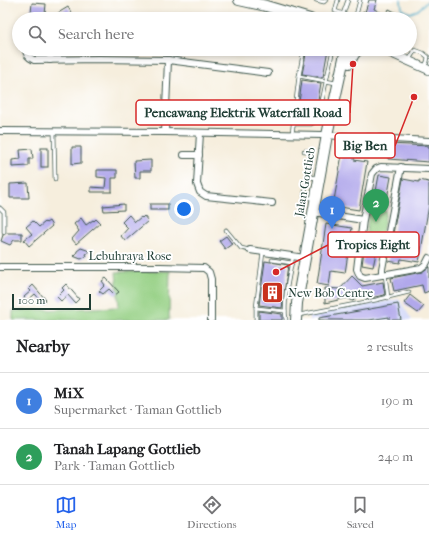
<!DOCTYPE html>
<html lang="en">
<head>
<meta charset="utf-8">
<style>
  :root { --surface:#fff; --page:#f6f6f6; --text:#202124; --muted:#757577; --line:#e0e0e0; --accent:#2563eb }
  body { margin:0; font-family:"IM FELL French Canon",serif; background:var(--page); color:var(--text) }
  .scale { position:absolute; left:12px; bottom:10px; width:79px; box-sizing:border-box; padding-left:4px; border:2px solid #1f3d34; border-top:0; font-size:11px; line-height:14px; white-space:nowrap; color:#1f3d34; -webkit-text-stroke:3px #fff; paint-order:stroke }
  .you { position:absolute; left:184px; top:209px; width:14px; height:14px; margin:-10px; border:3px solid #fff; border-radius:50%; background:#1a73e8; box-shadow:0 0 0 6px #1a73e833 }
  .badge { display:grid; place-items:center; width:26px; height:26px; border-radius:50%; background:var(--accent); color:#fff; font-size:13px; font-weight:700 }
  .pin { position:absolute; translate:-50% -33px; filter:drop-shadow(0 1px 2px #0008) }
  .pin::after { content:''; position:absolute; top:21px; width:14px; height:12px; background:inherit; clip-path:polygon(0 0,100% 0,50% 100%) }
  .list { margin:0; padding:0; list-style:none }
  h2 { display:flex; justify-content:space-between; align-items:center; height:52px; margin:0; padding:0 16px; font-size:17px }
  h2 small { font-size:13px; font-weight:400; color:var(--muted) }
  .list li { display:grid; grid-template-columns:26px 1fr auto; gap:12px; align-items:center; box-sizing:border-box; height:56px; padding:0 16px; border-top:1px solid var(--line) }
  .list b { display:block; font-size:15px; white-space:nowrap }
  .list p { margin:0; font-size:13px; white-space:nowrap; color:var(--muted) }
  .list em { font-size:13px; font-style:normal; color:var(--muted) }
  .icon { flex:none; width:22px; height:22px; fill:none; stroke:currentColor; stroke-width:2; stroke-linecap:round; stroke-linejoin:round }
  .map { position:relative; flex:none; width:429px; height:320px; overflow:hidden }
  .search { position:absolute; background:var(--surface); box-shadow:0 2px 6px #0003; left:12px; right:12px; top:12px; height:44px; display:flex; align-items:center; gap:10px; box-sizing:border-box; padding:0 14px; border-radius:22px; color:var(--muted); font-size:15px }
  .sheet { height:164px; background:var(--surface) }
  nav { display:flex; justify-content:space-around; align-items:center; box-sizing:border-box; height:56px; border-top:1px solid var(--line); background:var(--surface); font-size:11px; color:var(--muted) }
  nav a { display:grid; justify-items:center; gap:2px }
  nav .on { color:var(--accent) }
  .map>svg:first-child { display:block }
  .built { fill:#d3d9f9 }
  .green { fill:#96d085; stroke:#5a865c }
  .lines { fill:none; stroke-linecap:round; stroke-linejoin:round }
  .stream { stroke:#4dadcc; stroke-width:1.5 }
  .building { fill:#b1a8eb }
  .service-casing { stroke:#3f584d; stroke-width:4.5 }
  .minor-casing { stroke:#3f584d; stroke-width:8 }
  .tertiary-casing { stroke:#3f584d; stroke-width:10 }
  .primary-casing { stroke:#3f584d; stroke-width:12 }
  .service { stroke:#fff; stroke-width:3 }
  .minor { stroke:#fff; stroke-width:6 }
  .tertiary { stroke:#fff; stroke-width:8 }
  .primary { stroke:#fff; stroke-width:10 }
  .labels { text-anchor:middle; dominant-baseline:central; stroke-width:3.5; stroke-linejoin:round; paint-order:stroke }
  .street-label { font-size:12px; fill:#1f3d34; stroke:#fff }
  .poi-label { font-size:12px; fill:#1f3d34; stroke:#fff; text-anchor:start }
  .leader { fill:none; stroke:#d62828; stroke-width:1.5 }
  .callout-dot { fill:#d62828; stroke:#fff; stroke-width:1.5 }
  .callout { fill:#fff; stroke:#d62828; stroke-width:1.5 }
  .callout-label { font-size:13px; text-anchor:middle; font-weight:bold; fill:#1f3d34 }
</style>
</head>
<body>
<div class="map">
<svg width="429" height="320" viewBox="0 0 429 320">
  <rect width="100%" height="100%" fill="#fff"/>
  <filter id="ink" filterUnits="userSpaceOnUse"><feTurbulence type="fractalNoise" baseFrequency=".025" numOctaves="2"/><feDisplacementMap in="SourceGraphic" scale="8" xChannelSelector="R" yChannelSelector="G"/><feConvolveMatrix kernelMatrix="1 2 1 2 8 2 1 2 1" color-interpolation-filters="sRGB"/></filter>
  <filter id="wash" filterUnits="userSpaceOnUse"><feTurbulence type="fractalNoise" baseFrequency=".012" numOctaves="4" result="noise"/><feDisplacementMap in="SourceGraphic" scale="16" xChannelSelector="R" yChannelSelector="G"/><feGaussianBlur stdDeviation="0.9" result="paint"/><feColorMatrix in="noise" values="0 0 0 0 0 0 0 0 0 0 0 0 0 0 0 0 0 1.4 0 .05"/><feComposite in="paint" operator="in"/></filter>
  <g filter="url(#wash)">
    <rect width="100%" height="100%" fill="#f6eedd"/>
    <!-- built -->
    <polygon class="built" points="399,299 412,320 309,320 309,315"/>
    <!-- green -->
    <g class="green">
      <polygon points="370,209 386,211 382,235 366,233"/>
      <polygon points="170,271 169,320 13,320 13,311 119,307 116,272"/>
    </g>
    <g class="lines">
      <!-- stream -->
      <polyline class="stream" points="401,0 402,9 410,13 418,10 429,0"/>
    </g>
    <g id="blocks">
      <!-- building -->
      <g class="building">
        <polygon points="369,0 377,0 374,9 386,15 389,9 401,15 399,19 364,19 360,17 363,11 365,12"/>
        <polygon points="32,3 46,4 45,14 31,13"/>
        <polygon points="68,7 75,19 62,19 58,13"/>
        <polygon points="307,49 328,49 323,77 302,74"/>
        <polygon points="302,80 321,83 315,118 297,118"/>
        <polygon points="344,143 356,144 354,160 367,162 359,210 333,206"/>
        <polygon points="389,144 429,146 429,162 388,159"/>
        <polygon points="72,147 81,147 81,163 72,164"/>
        <rect x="41" y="148" width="7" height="19"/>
        <polygon points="32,149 33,159 29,159 29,166 12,167 12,160 21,159 20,150"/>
        <polygon points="151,160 151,171 140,171 140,178 135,178 134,161"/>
        <polygon points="97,170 117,170 117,178 112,178 112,192 91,192 91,187 105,188 106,178 97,177"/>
        <polygon points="379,175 391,177 386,204 374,202"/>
        <polygon points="403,179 419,182 419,180 429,182 429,205 419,262 401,259 400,263 388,261"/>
        <polygon points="28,183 29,198 10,198 10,184"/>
        <polygon points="124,204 124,210 104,211 103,206"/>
        <rect x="150" y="204" width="18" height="6"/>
        <polygon points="129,215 135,222 141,217 142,218 144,216 148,221 125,241 121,236 128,228 122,222"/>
        <polygon points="81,218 86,225 93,220 94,221 96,219 100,223 76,244 72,239 79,231 74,224"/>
        <polygon points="33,221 39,227 45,222 46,223 49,221 52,226 29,246 24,240 32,234 26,227"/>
        <polygon points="326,224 352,228 345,273 331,271 329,286 317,284"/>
        <polygon points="7,233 22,233 22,240 14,240 10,245 1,241 3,235"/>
        <polygon points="226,236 232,244 225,249 219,241"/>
        <polygon points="366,236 379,239 373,267 362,265"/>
        <polygon points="81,248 87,250 89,252 86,254 87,256 81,259 73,256 76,255 77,251"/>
        <polygon points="265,261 288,265 282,308 259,305"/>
        <polygon points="429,267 429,291 424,293 422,285 394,291 391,278 422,272"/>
        <polygon points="352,276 362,286 383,282 385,295 365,299 363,291 353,301 347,298 325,303 325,288 340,289"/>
        <polygon points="106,278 119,292 115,295 109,289 103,294 99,291 105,285 102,281"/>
        <polygon points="66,284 79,299 75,303 68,295 61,301 57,297 64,290 62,288"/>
        <polygon points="33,285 46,300 43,303 35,294 27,301 24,297 31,291 29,289"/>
        <polygon points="410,295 424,306 418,313 404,303"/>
        <polygon points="398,304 401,320 389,320 389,317 369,320 319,320 319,318"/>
        <polygon points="259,311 282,314 282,320 259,320"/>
      </g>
    </g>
  </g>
  <g filter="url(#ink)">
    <use href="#blocks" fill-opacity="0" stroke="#3f584d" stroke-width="1"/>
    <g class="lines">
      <defs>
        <g id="service">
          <polyline points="316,0 324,2 326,0"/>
          <polyline points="338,0 335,11 355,18"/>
          <polyline points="343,14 348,0"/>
          <polyline points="355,19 360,0"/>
          <polyline points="409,60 415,50 423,53 428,57 427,62 424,67"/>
          <polyline points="299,76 336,83"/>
          <polyline points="294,124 311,124 318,120 333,49"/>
          <polyline points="54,132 55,179"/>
          <polyline points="292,134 299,76 304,49"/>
          <polyline points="304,151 308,151 310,156 310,177 317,178"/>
          <polyline points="307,183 304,196 314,199"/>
          <polyline points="0,208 4,212 4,232"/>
          <polyline points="226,230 241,248 249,250"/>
          <polyline points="272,260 292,263"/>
          <polyline points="385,274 388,298"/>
          <polyline points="256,308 285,311"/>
          <polyline points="299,315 376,300 409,292"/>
          <polyline points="256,320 256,308 263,252"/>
          <path d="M286 320C283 299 289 277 293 256"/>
        </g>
        <g id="minor">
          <path d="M26 49C26 55 29 58 34 60L98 59 168 60 268 73"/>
          <polyline points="50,60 51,49"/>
          <polyline points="0,131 165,132 322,135 429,141"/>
          <polyline points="165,132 168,60"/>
          <polyline points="200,133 197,184 200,192 206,196 272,203"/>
          <polyline points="184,155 199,155"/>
          <polyline points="429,169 381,167 376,169 372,174 363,220 357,269 360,276 365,278 421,268 426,264 429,258"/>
          <polyline points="313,212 363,220"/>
          <polyline points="250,250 305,258"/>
          <polyline points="0,267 160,267 204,268 209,272 211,279 211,320"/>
          <polyline points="382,275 382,269 401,167"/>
        </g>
        <polyline id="tertiary" points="382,49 429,70"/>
        <g id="primary">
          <polyline points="239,0 266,6 310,19"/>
          <polyline points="349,63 354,54 359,49"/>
          <polyline points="296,320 297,303 327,135 346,49"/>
        </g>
      </defs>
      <!-- service casing -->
      <use href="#service" class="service-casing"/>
      <!-- minor casing -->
      <use href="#minor" class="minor-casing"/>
      <!-- tertiary casing -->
      <use href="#tertiary" class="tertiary-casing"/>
      <!-- primary casing -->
      <use href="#primary" class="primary-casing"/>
      <!-- service -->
      <use href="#service" class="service"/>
      <!-- minor -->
      <use href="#minor" class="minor"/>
      <!-- tertiary -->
      <use href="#tertiary" class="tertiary"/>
      <!-- primary -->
      <use href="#primary" class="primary"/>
    </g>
  </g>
  <!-- icons -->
  <defs>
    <symbol id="building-square" viewBox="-11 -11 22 22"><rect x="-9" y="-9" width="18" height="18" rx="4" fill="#c8321e" stroke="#fff"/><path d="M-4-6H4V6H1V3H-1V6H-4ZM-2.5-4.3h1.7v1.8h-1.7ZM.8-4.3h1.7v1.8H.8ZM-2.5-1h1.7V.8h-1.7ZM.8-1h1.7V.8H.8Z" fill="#fff"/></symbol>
  </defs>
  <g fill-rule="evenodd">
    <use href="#building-square" x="260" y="280" width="25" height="25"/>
  </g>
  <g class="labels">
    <!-- street labels -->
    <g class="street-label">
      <text transform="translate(305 182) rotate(-80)">Jalan Gottlieb</text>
      <text x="130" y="256">Lebuhraya Rose</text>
    </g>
    <!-- poi labels -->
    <g class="poi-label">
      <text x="288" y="293">New Bob Centre</text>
    </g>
  </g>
  <!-- callouts -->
  <path class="leader" d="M353 64L350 113M414 97L395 146M276 272L328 245"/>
  <g class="callout-dot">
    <circle cx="353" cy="64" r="4"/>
    <circle cx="414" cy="97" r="4"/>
    <circle cx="276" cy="272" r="4"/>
  </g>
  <g class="callout">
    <rect x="136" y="100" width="214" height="25" rx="4"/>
    <rect x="335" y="133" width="60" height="25" rx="4"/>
    <rect x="328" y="232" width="91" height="25" rx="4"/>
  </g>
  <g class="callout-label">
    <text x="243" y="117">Pencawang Elektrik Waterfall Road</text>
    <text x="365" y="150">Big Ben</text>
    <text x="373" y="249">Tropics Eight</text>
  </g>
</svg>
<div class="scale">100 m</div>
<div class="you"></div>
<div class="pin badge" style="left:332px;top:229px;background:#3f7fe0">1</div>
<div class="pin badge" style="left:376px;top:222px;background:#2e9e5b">2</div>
<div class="search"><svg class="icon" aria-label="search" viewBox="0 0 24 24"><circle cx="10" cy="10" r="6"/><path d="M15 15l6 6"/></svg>Search here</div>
</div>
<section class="sheet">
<h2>Nearby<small>2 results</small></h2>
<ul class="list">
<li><span class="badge" style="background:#3f7fe0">1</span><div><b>MiX</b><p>Supermarket · Taman Gottlieb</p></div><em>190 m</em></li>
<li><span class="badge" style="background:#2e9e5b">2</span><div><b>Tanah Lapang Gottlieb</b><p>Park · Taman Gottlieb</p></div><em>240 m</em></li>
</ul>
</section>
<nav>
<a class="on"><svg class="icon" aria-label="map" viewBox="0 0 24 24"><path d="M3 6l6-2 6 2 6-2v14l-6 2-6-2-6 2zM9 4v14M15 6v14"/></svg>Map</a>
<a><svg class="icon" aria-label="directions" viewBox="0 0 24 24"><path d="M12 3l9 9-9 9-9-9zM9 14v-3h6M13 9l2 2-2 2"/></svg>Directions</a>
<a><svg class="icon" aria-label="saved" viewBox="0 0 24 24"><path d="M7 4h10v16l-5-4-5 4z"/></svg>Saved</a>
</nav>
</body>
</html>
